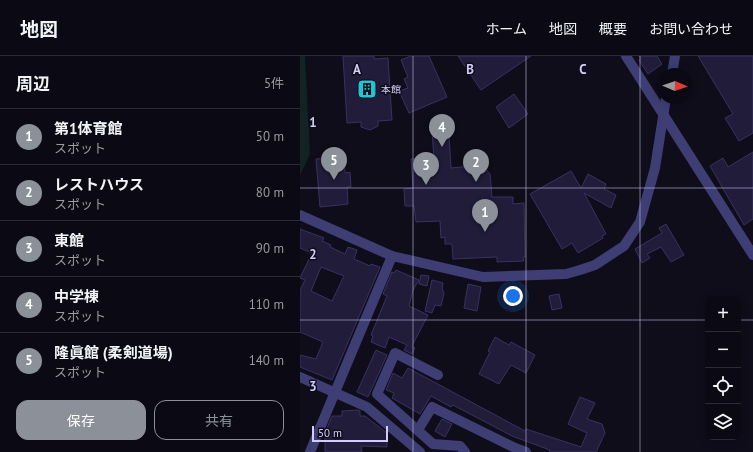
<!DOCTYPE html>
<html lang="ja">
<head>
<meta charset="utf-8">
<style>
  :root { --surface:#0b0a14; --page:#191822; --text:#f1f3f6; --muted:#9a9aa0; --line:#2b2b34; --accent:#8c9099 }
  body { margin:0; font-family:"PT Sans","Noto Sans JP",sans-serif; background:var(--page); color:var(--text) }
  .controls { position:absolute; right:12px; bottom:12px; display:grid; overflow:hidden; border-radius:8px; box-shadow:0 2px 10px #0003 }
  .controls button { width:36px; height:36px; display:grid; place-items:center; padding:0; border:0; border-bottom:1px solid var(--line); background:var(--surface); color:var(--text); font:20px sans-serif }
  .compass { position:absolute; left:357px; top:12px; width:36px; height:36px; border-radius:50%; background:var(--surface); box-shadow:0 2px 10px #0003; rotate:92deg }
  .scale { position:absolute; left:12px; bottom:10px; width:76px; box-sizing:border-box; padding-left:4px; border:2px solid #d2cdf8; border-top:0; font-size:11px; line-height:14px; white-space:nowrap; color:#d2cdf8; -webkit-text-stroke:3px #0f0d1a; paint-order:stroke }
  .you { position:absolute; left:213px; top:240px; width:14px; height:14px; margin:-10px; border:3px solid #fff; border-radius:50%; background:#1a73e8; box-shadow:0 0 0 6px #1a73e833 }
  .badge { display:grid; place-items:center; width:26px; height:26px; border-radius:50%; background:var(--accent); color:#fff; font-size:13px; font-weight:700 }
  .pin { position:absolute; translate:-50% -33px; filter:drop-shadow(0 1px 2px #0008) }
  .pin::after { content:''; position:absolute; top:21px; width:14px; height:12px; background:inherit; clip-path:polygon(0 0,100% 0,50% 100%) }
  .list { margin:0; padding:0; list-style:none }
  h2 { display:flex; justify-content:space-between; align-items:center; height:52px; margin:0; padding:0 16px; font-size:17px }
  h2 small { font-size:13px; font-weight:400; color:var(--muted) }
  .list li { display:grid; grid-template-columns:26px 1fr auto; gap:12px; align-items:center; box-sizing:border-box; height:56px; padding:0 16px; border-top:1px solid var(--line) }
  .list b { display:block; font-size:15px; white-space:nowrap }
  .list p { margin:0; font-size:13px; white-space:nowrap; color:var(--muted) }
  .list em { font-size:13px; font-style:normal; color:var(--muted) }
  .actions { display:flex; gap:8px; padding:12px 16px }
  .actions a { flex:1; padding:9px 0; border:1px solid var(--accent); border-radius:12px; text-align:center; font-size:14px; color:var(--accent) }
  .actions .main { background:var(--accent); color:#fff }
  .icon { flex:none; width:22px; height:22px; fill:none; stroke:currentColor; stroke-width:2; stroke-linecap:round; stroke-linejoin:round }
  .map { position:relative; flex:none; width:453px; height:396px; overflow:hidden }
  header { display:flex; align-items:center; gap:24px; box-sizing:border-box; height:56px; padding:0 20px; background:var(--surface); border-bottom:1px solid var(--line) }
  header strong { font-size:19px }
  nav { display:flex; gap:22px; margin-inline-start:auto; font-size:14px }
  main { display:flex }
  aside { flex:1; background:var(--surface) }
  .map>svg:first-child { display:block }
  .green { fill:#112423 }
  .building { fill:#211c39; stroke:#3a3162; fill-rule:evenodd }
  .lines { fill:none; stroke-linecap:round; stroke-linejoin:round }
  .minor { stroke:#3f3e74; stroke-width:10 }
  .tertiary { stroke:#3f3e74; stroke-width:10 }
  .grid { fill:none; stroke:#d2cdf8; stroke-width:1; stroke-opacity:0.55 }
  .labels { text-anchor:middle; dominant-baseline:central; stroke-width:3; stroke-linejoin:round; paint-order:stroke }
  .poi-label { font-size:10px; fill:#d2cdf8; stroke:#0f0d1a; text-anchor:start }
  .grid-label { font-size:13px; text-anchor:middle; font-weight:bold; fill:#d2cdf8; stroke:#0f0d1a; stroke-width:3; stroke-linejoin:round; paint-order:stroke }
</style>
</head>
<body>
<header>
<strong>地図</strong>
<nav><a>ホーム</a><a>地図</a><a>概要</a><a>お問い合わせ</a></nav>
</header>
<main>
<aside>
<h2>周辺<small>5件</small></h2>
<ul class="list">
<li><span class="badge">1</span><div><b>第1体育館</b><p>スポット</p></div><em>50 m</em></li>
<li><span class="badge">2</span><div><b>レストハウス</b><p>スポット</p></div><em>80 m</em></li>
<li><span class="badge">3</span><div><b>東館</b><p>スポット</p></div><em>90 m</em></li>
<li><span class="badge">4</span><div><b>中学棟</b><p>スポット</p></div><em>110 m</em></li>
<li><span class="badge">5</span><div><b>隆眞館 (柔剣道場)</b><p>スポット</p></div><em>140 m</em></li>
</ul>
<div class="actions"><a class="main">保存</a><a>共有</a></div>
</aside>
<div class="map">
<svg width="453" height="396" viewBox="0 0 453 396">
  <rect width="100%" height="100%" fill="#0f0d1a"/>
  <!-- green -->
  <polygon class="green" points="0,0 5,0 10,98 0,119"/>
  <!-- building -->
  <g class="building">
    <polygon points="43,0 74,0 74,3 88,2 92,64 78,65 78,70 70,74 61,71 61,66 47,67"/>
    <polygon points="111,0 129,0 147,41 109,57 99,35 108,32 104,23 108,21 101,4"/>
    <polygon points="158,0 231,0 181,34"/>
    <polygon points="339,0 357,0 362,8 348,18 339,4 341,3"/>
    <polygon points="398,0 453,0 453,77 439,85 425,62 433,58"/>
    <polygon points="214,38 228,58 209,72 196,51"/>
    <polygon points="148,62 151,112 182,109 190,118 192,141 213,141 213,148 224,147 225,201 223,201 224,205 197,206 197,201 153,203 152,188 145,188 145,181 141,182 140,165 116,166 114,150 105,150 104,133 113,132 111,103 134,102 131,63"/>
    <polygon points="453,96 453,163 444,169 410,110 423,102 428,111"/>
    <polygon points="44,101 45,117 50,116 51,131 47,131 48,148 20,151 16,103"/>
    <polygon points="271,115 281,132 288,118 306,128 304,133 316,139 311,152 284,137 306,178 302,180 303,182 278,197 272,187 262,193 230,138"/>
    <polygon points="366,168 384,199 371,206 361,191 347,198 350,202 342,207 335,193 362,177 359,172"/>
    <path d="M0 173 24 182 22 185 31 189 30 191 45 198 48 191 57 194 54 203 70 210 71 208 80 211 32 324 0 311V299L16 303 23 286 0 276V234L5 224 0 222 12 197 0 192ZM21 211 44 220 32 245 11 235Z"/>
    <polygon points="96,214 119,224 113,234 109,250 128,259 112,290 115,292 112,298 104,294 107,289 89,281 85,292 71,286 73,280 71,279 87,240 83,238 92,216 94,217"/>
    <polygon points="121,219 129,220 127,230 119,228"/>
    <polygon points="132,224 143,227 142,232 144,237 141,250 135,249 132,257 125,255"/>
    <polygon points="168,228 181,231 177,255 164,252"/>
    <polygon points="259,238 262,252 252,254 249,240"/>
    <polygon points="195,281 209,289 211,286 235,299 226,317 211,309 199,328 179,318 190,296 188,295"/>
    <polygon points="76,294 87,299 68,341 57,336"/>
    <polygon points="108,312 225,375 226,373 281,391 287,377 268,368 280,341 295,347 287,363 302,368 305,377 296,396 249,396 250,394 212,380 153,349 151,351 131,340 120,358 92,342 94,337 86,334 93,317 102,322"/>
    <polygon points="58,354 60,355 60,360 65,360 87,377 87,391 61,390 62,396 25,396 25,377 32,360 42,360 42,355"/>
    <polygon points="142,363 152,368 145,381 135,375"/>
  </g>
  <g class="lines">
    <!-- minor -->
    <g class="minor">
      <polyline points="138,319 95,297 77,338 133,388 160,390 165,396"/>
      <polyline points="0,321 67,351 120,396"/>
      <polyline points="118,374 132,351 215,392 226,396"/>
      <polyline points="10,396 92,200"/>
    </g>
    <!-- tertiary -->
    <g class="tertiary">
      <polyline points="326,0 453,199"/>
      <polyline points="372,18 375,0"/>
      <polyline points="0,159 92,200 183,221 266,218 280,214 295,209 324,190 340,166 355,112 366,42"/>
    </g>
  </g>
  <!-- grid -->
  <path class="grid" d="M113 0V396M226 0V396M340 0V396M0 132H453M0 264H408M438 264H453"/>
  <!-- icons -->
  <defs>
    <symbol id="building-square" viewBox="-11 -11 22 22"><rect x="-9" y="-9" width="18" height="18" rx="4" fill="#1dc6d5" stroke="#0f0d1a"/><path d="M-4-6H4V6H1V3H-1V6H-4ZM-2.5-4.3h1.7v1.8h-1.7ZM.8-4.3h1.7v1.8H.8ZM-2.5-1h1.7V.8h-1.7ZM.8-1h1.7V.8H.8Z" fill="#111"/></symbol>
  </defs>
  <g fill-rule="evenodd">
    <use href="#building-square" x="56" y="22" width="22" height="22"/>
  </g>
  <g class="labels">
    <!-- poi labels -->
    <g class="poi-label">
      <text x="81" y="33">本館</text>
    </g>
  </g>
  <g class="grid-label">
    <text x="57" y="18">A</text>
    <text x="170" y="18">B</text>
    <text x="283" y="18">C</text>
    <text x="13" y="71">1</text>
    <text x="13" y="203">2</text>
    <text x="13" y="335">3</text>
  </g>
</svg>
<div class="controls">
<button>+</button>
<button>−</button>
<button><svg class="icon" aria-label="locate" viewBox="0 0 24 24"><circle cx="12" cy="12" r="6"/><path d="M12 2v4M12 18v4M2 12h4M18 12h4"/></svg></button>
<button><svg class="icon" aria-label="layers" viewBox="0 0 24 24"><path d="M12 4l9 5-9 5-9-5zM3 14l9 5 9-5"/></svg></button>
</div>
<svg class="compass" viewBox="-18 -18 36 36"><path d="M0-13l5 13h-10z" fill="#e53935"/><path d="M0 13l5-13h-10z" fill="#9a9aa0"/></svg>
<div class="scale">50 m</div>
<div class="you"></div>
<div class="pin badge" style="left:185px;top:176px">1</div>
<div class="pin badge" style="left:176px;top:126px">2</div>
<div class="pin badge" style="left:126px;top:129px">3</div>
<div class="pin badge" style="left:142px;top:91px">4</div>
<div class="pin badge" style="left:34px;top:124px">5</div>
</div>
</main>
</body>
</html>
